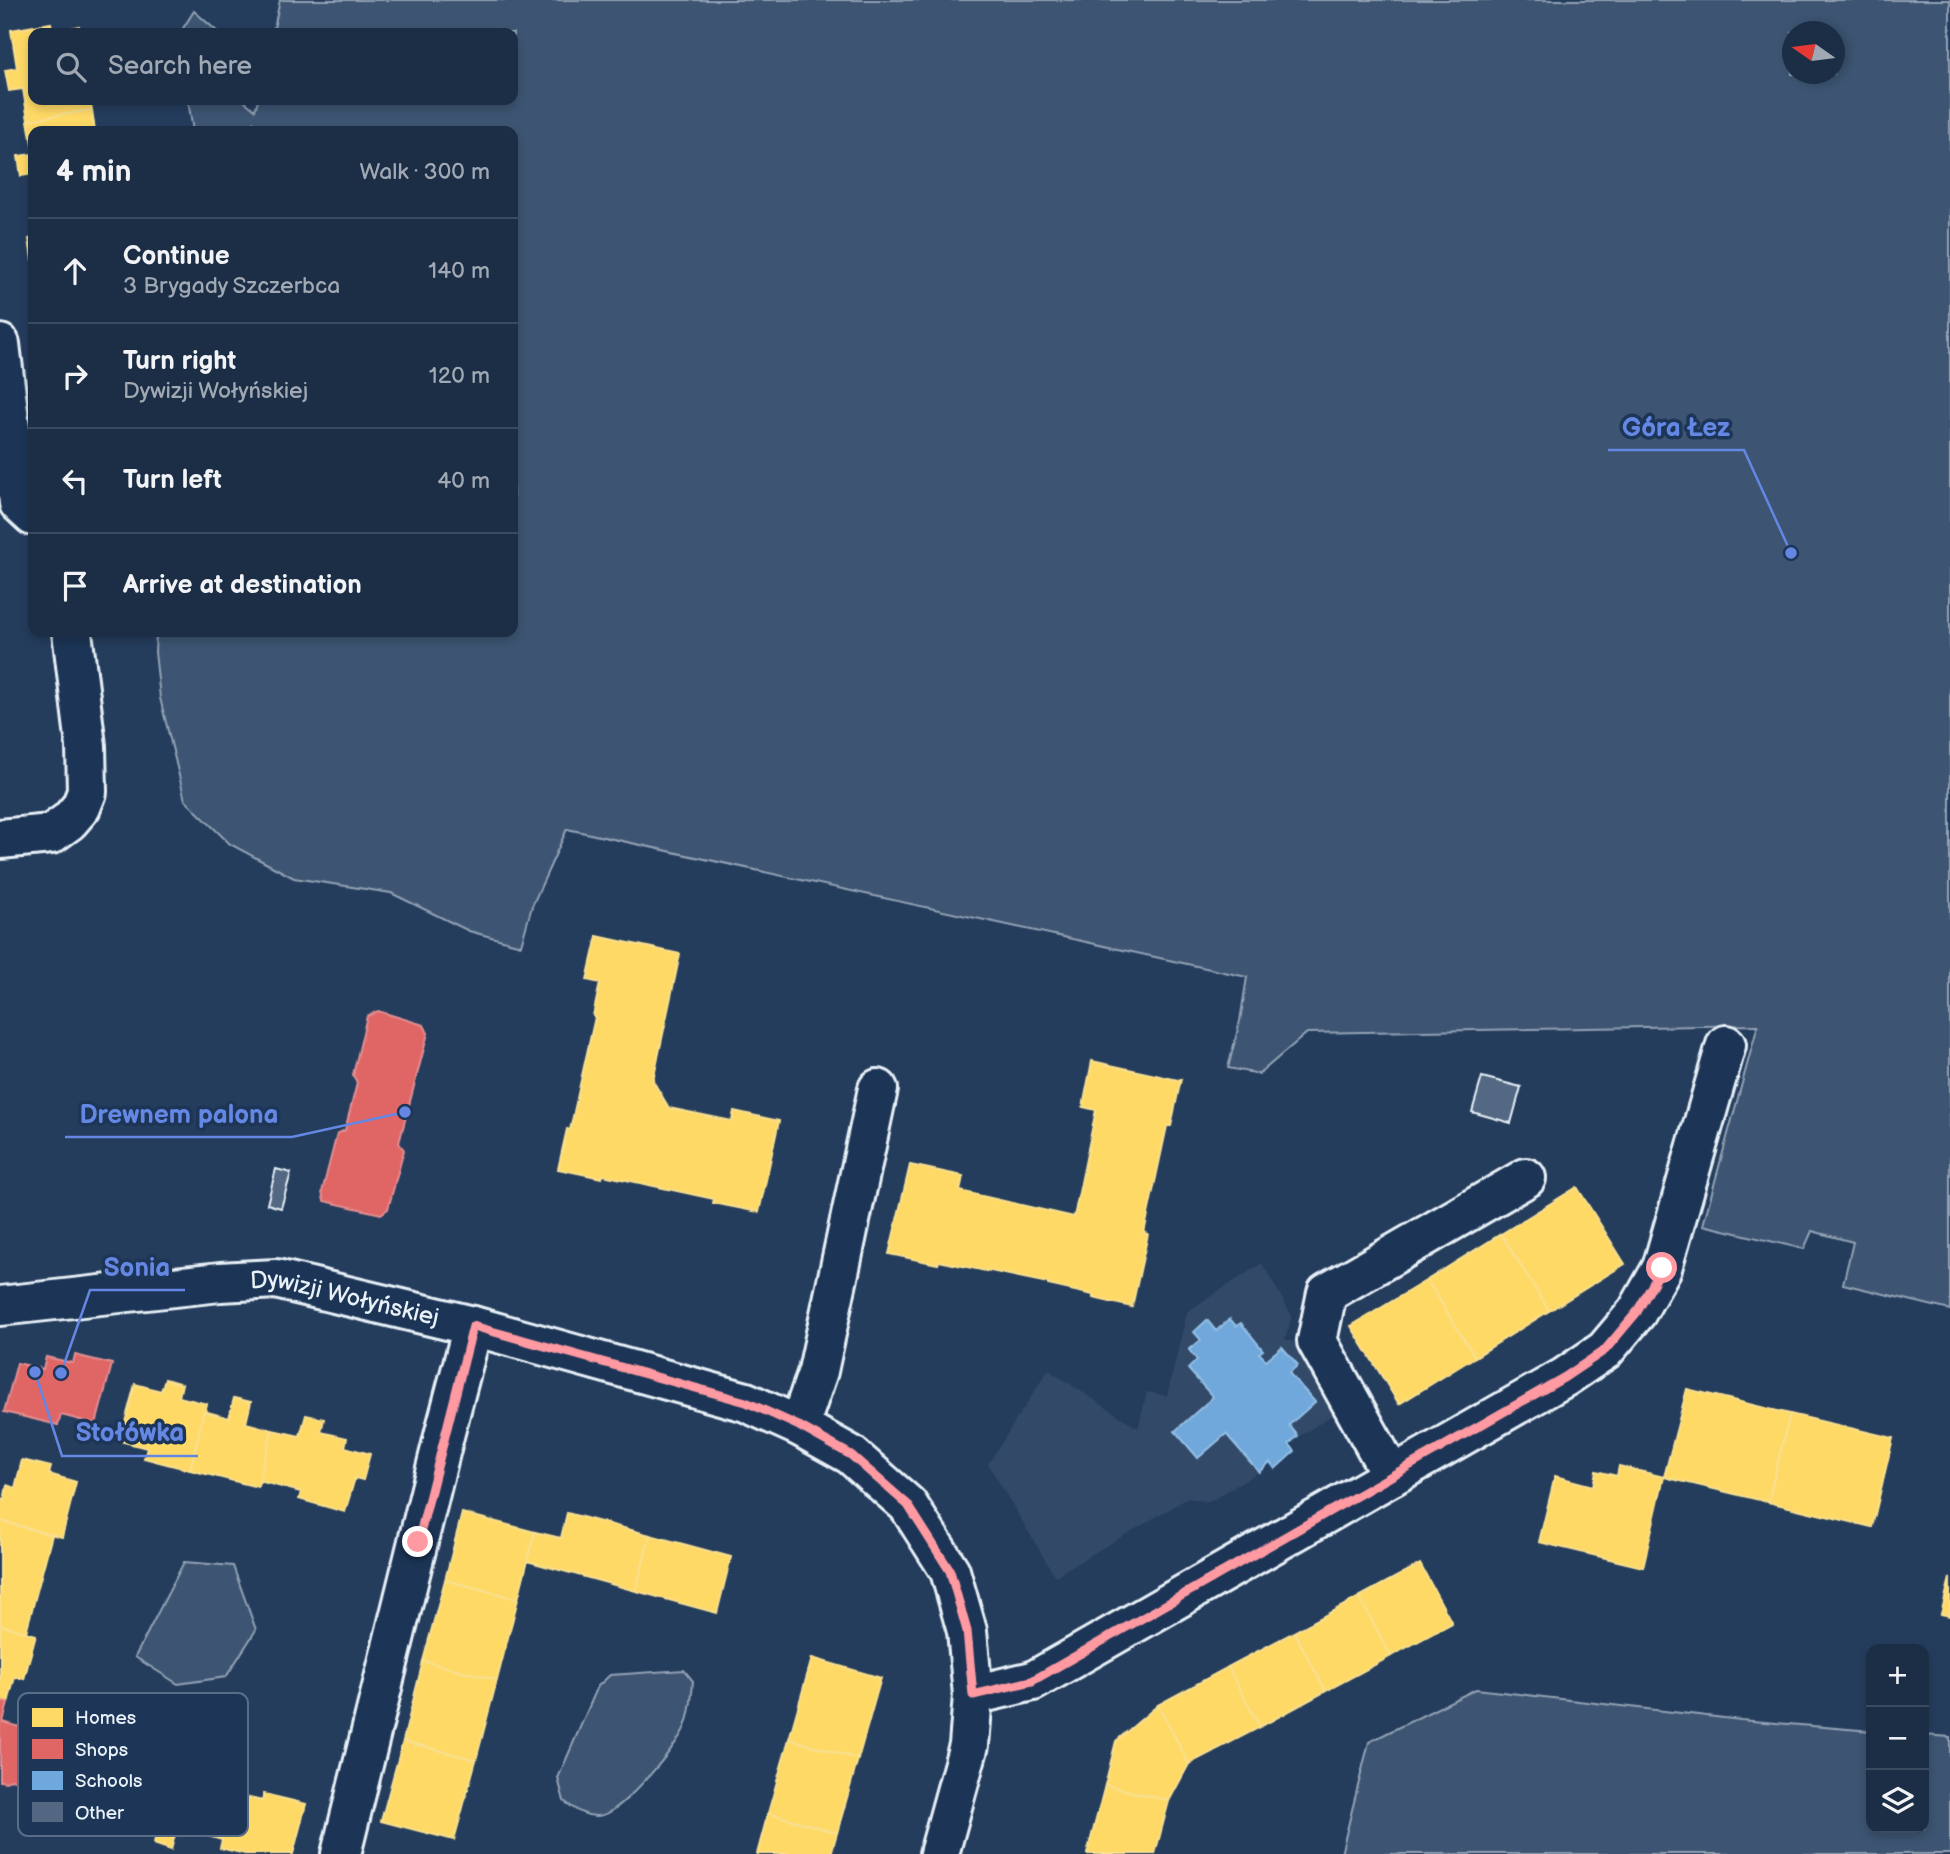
<!DOCTYPE html>
<html lang="en">
<head>
<meta charset="utf-8">
<style>
  :root { --surface:#1c2e46; --page:#25364d; --text:#f1f3f6; --muted:#a0a8b3; --line:#3a4a5f }
  body { margin:0; font-family:"Balsamiq Sans",sans-serif; background:var(--page); color:var(--text) }
  .controls { position:absolute; right:21px; bottom:21px; display:grid; overflow:hidden; border-radius:14px; box-shadow:0 4px 10px #0003 }
  .controls button { width:63px; height:63px; display:grid; place-items:center; padding:0; border:0; border-bottom:2px solid var(--line); background:var(--surface); color:var(--text); font:35px sans-serif }
  .compass { position:absolute; left:1782px; top:21px; width:63px; height:63px; border-radius:50%; background:var(--surface); box-shadow:0 4px 10px #0003; rotate:284deg }
  .stop { position:absolute; width:21px; height:21px; margin:-16px; border:5px solid #ff9aa2; border-radius:50%; background:#fff }
  .stop.end { background:#ff9aa2; border-color:#fff; box-shadow:0 2px 7px #0008 }
  .list { margin:0; padding:0; list-style:none }
  h2 { display:flex; justify-content:space-between; align-items:center; height:91px; margin:0; padding:0 28px; font-size:30px }
  h2 small { font-size:23px; font-weight:400; color:var(--muted) }
  .list li { display:grid; grid-template-columns:46px 1fr auto; gap:21px; align-items:center; box-sizing:border-box; height:105px; padding:0 28px; border-top:2px solid var(--line) }
  .list b { display:block; font-size:26px; white-space:nowrap }
  .list p { margin:0; font-size:23px; white-space:nowrap; color:var(--muted) }
  .list em { font-size:23px; font-style:normal; color:var(--muted) }
  .icon { flex:none; width:38px; height:38px; fill:none; stroke:currentColor; stroke-width:2; stroke-linecap:round; stroke-linejoin:round }
  .map { position:relative; flex:none; width:1950px; height:1854px; overflow:hidden }
  .search { position:absolute; background:var(--surface); box-shadow:0 4px 10px #0003; left:28px; top:28px; width:490px; height:77px; display:flex; align-items:center; gap:18px; box-sizing:border-box; padding:0 24px; border-radius:14px; color:var(--muted); font-size:26px }
  .panel { position:absolute; background:var(--surface); box-shadow:0 4px 10px #0003; left:28px; top:126px; width:490px; height:511px; border-radius:14px }
  .map>svg:first-child { display:block }
  .built { fill:#334a68 }
  .green { fill:#3e5472; stroke:#93a2b5; stroke-width:2; fill-rule:evenodd }
  .homes { fill:#ffd966; stroke:#f8e092; stroke-width:2 }
  .shops { fill:#e06666; stroke:#e29092; stroke-width:2 }
  .schools { fill:#6fa8dc; stroke:#93bee4; stroke-width:2 }
  .building { fill:#536782; stroke:#e8f1f8; stroke-width:2 }
  .lines { fill:none; stroke-linecap:round; stroke-linejoin:round }
  .minor-casing { stroke:#e8f1f8; stroke-width:44 }
  .minor { stroke:#1d3557; stroke-width:38 }
  .route { stroke:#ff9aa2; stroke-width:9 }
  .labels { text-anchor:middle; dominant-baseline:central; stroke-width:7; stroke-linejoin:round; paint-order:stroke }
  .street-label { font-size:24px; fill:#e8f1f8; stroke:#1d3557 }
  .key { fill:#1d3557; stroke:#5a6d87; stroke-width:2 }
  .key-label { font-size:19px; fill:#e8f1f8 }
  .leader { fill:none; stroke:#6487e3; stroke-width:2.5 }
  .callout-dot { fill:#6487e3; stroke:#1d3557; stroke-width:2.5 }
  .callout-label { font-size:26px; text-anchor:middle; font-weight:bold; fill:#6487e3; stroke:#1d3557; stroke-width:7; stroke-linejoin:round; paint-order:stroke }
</style>
</head>
<body>
<div class="map">
<svg width="1950" height="1854" viewBox="0 0 1950 1854">
  <rect width="100%" height="100%" fill="#253d5d"/>
  <filter id="ink" filterUnits="userSpaceOnUse"><feTurbulence type="fractalNoise" baseFrequency=".0143" numOctaves="2"/><feDisplacementMap in="SourceGraphic" scale="14" xChannelSelector="R" yChannelSelector="G"/><feConvolveMatrix kernelMatrix="1 2 1 2 8 2 1 2 1" color-interpolation-filters="sRGB"/></filter>
  <g filter="url(#ink)">
    <!-- built -->
    <polygon class="built" points="1262,1263 1292,1316 1285,1339 1297,1343 1335,1413 1289,1443 1295,1451 1275,1469 1269,1463 1259,1472 1209,1502 1188,1498 1055,1576 988,1464 1048,1370 1138,1428 1147,1392 1167,1396 1187,1312"/>
    <!-- green -->
    <g class="green">
      <path d="M280 0H1950V1310L1843 1284 1853 1242 1812 1231 1804 1249 1703 1225 1758 1025 1307 1033 1259 1074 1228 1068 1240 1021 1247 977 567 829 532 906 521 945 469 931 391 893 294 878 230 844 185 800 160 698 155 652 156 632H513V131H253V123L248 131H193L188 100H243L255 110 258 100H513V33H273ZM1792 32H1834V74H1792Z"/>
      <polygon points="194,11 219,33 180,33"/>
      <polygon points="184,1562 233,1566 256,1630 226,1677 178,1684 135,1657"/>
      <path d="M684 1670 693 1681C692 1695 691 1710 686 1724 680 1744 623 1810 603 1815 588 1819 575 1810 564 1801L558 1778 598 1686 610 1675Z"/>
      <polygon points="1476,1689 1741,1720 1871,1731 1871,1828 1924,1828 1924,1735 1950,1737 1950,1854 1341,1854 1369,1742"/>
    </g>
    <!-- homes -->
    <g class="homes">
      <polygon points="51,23 53,32 79,26 80,33 33,33 33,100 90,100 92,110 28,120 23,89 9,91 5,70 17,68 11,30"/>
      <polygon points="92,110 95,131 33,131 33,150 28,120"/>
      <polygon points="33,154 33,174 21,176 18,156"/>
      <polygon points="33,238 33,260 32,260 29,239"/>
      <polygon points="597,936 680,954 653,1081 669,1108 732,1121 734,1111 779,1121 759,1212 713,1203 714,1199 603,1175 602,1178 558,1169 567,1129 570,1130 595,1017 593,1016 600,983 587,980"/>
      <polygon points="1092,1061 1178,1080 1181,1079 1171,1126 1167,1126 1144,1233 1148,1234 1132,1307 1093,1298 1093,1295 1048,1285 1048,1283 986,1270 986,1271 939,1261 938,1264 889,1254 910,1165 963,1176 960,1191 1074,1217 1096,1110 1083,1107"/>
      <polygon points="1577,1187 1625,1264 1549,1311 1501,1234"/>
      <polygon points="1501,1234 1549,1311 1475,1357 1427,1280"/>
      <polygon points="1427,1280 1475,1357 1399,1404 1351,1326"/>
      <polygon points="165,1379 182,1384 179,1397 207,1404 190,1470 144,1458 147,1448 120,1441 135,1384 161,1391"/>
      <polygon points="1687,1389 1790,1414 1768,1502 1664,1477"/>
      <polygon points="234,1398 251,1402 246,1423 272,1430 258,1487 190,1470 204,1411 229,1418"/>
      <polygon points="1790,1414 1893,1438 1872,1527 1768,1502"/>
      <polygon points="306,1415 324,1419 321,1432 347,1438 345,1447 370,1454 363,1480 355,1478 345,1512 299,1499 301,1492 259,1481 272,1430 300,1436"/>
      <polygon points="22,1460 51,1467 49,1474 76,1482 62,1537 0,1521 0,1500 4,1501 7,1485 15,1488"/>
      <polygon points="1619,1466 1664,1477 1643,1567 1539,1542 1555,1476 1593,1486 1596,1471 1617,1476"/>
      <polygon points="462,1513 535,1532 518,1599 445,1580"/>
      <polygon points="567,1513 650,1535 636,1591 527,1561 535,1532 561,1538"/>
      <polygon points="0,1521 52,1535 26,1632 0,1625"/>
      <polygon points="650,1535 731,1557 717,1613 636,1591"/>
      <polygon points="1420,1564 1452,1623 1391,1656 1359,1597"/>
      <polygon points="1950,1578 1950,1616 1941,1614"/>
      <polygon points="445,1580 518,1599 497,1680 423,1661"/>
      <polygon points="1359,1597 1391,1656 1326,1691 1294,1632"/>
      <polygon points="0,1625 36,1635 24,1679 15,1677 8,1703 0,1701"/>
      <polygon points="1294,1632 1326,1691 1260,1727 1228,1667"/>
      <polygon points="812,1658 881,1678 858,1759 789,1739"/>
      <polygon points="423,1661 497,1680 476,1760 403,1741"/>
      <polygon points="1228,1667 1260,1727 1189,1764 1158,1705"/>
      <polygon points="1158,1705 1189,1764 1169,1801 1105,1785 1116,1741"/>
      <polygon points="789,1739 858,1759 837,1833 768,1813"/>
      <polygon points="403,1741 476,1760 454,1840 381,1821"/>
      <polygon points="151,1764 218,1780 215,1790 233,1794 222,1840 177,1827 171,1850 154,1844 158,1822 136,1816"/>
      <polygon points="1105,1785 1169,1801 1155,1854 1087,1854"/>
      <polygon points="233,1794 262,1801 264,1794 306,1804 293,1854 245,1854 220,1848"/>
      <polygon points="768,1813 837,1833 831,1854 757,1854"/>
    </g>
    <!-- shops -->
    <g class="shops">
      <polygon points="378,1011 424,1025 428,1033 399,1143 404,1150 388,1209 381,1214 324,1201 322,1192 337,1134 345,1130 357,1083 353,1075 367,1016"/>
      <polygon points="75,1355 112,1364 96,1424 61,1415 58,1425 4,1412 17,1363 43,1369 46,1357 73,1363"/>
      <polygon points="0,1701 8,1703 3,1722 23,1728 25,1724 38,1728 41,1732 61,1738 47,1791 26,1785 24,1782 11,1779 6,1782 0,1781"/>
    </g>
    <!-- schools -->
    <polygon class="schools" points="1230,1319 1236,1326 1241,1323 1263,1350 1259,1353 1266,1360 1282,1347 1298,1365 1289,1373 1315,1402 1289,1425 1298,1436 1289,1444 1295,1451 1275,1469 1270,1462 1259,1472 1226,1434 1198,1458 1175,1431 1213,1397 1188,1369 1197,1360 1189,1350 1201,1340 1194,1332 1207,1320 1216,1331"/>
    <!-- building -->
    <g class="building">
      <polygon points="1482,1077 1521,1087 1511,1123 1472,1112"/>
      <polygon points="276,1169 291,1173 281,1208 267,1204"/>
    </g>
    <g class="lines">
      <defs>
        <g id="minor">
          <polyline points="0,344 19,503 33,516"/>
          <polyline points="0,839 51,834 69,821 81,807 87,792 86,746 72,632"/>
          <path id="s1" d="M0 1306 220 1282 276 1279 473 1326 746 1402 799 1426 851 1455 908 1505 950 1571 967 1631 973 1695 969 1745 939 1854"/>
          <polyline points="799,1426 818,1371 878,1089"/>
          <polyline points="1392,1476 1317,1341 1327,1293 1526,1178"/>
          <polyline points="973,1695 1033,1681 1565,1377 1605,1350 1637,1312 1662,1268 1726,1045"/>
          <polyline points="341,1854 445,1432 473,1326"/>
        </g>
      </defs>
      <!-- minor casing -->
      <use href="#minor" class="minor-casing"/>
      <!-- minor -->
      <use href="#minor" class="minor"/>
    </g>
  </g>
  <g class="lines" filter="url(#ink)">
    <!-- route -->
    <polyline class="route" points="418,1542 473,1326 746,1402 799,1426 851,1455 908,1505 950,1571 967,1631 973,1695 1032,1681 1565,1377 1605,1350 1637,1312 1662,1268"/>
  </g>
  <g class="labels">
    <!-- street labels -->
    <g class="street-label">
      <text stroke="none"><textPath href="#s1" startOffset="348">Dywizji Wołyńskiej</textPath></text>
    </g>
  </g>
  <!-- legend -->
  <rect x="18" y="1693" width="230" height="143" rx="10" class="key"/>
  <rect x="32" y="1708" width="31" height="19" fill="#ffd966"/>
  <rect x="32" y="1739" width="31" height="20" fill="#e06666"/>
  <rect x="32" y="1771" width="31" height="19" fill="#6fa8dc"/>
  <rect x="32" y="1802" width="31" height="20" fill="#536782"/>
  <g class="key-label">
    <text x="75" y="1724">Homes</text>
    <text x="75" y="1756">Shops</text>
    <text x="75" y="1787">Schools</text>
    <text x="75" y="1819">Other</text>
  </g>
  <!-- callouts -->
  <path class="leader" d="M1791 553L1744 450H1608M405 1112L292 1137H65M61 1373L90 1290H185M35 1372L62 1456H198"/>
  <g class="callout-dot">
    <circle cx="1791" cy="553" r="7"/>
    <circle cx="405" cy="1112" r="7"/>
    <circle cx="61" cy="1373" r="7"/>
    <circle cx="35" cy="1372" r="7"/>
  </g>
  <g class="callout-label">
    <text x="1676" y="436">Góra Łez</text>
    <text x="179" y="1123">Drewnem palona</text>
    <text x="137" y="1276">Sonia</text>
    <text x="130" y="1441">Stołówka</text>
  </g>
</svg>
<div class="controls">
<button>+</button>
<button>−</button>
<button><svg class="icon" aria-label="layers" viewBox="0 0 24 24"><path d="M12 4l9 5-9 5-9-5zM3 14l9 5 9-5"/></svg></button>
</div>
<svg class="compass" viewBox="-18 -18 36 36"><path d="M0-13l5 13h-10z" fill="#e53935"/><path d="M0 13l5-13h-10z" fill="#a0a8b3"/></svg>
<div class="stop" style="left:1662px;top:1268px"></div>
<div class="stop end" style="left:418px;top:1542px"></div>
<div class="search"><svg class="icon" aria-label="search" viewBox="0 0 24 24"><circle cx="10" cy="10" r="6"/><path d="M15 15l6 6"/></svg>Search here</div>
<section class="panel">
<h2>4 min<small>Walk · 300 m</small></h2>
<ul class="list">
<li><svg class="icon" aria-label="ahead" viewBox="0 0 24 24"><path d="M12 20V5M6 11l6-6 6 6"/></svg><div><b>Continue</b><p>3 Brygady Szczerbca</p></div><em>140 m</em></li>
<li><svg class="icon" aria-label="right" viewBox="0 0 24 24"><path d="M7 20v-9h11M14 6l5 5-5 5"/></svg><div><b>Turn right</b><p>Dywizji Wołyńskiej</p></div><em>120 m</em></li>
<li><svg class="icon" aria-label="left" viewBox="0 0 24 24"><path d="M17 20v-9H6M10 6l-5 5 5 5"/></svg><div><b>Turn left</b></div><em>40 m</em></li>
<li><svg class="icon" aria-label="arrive" viewBox="0 0 24 24"><path d="M6 21V4h12l-3 4 3 4H6"/></svg><div><b>Arrive at destination</b></div></li>
</ul>
</section>
</div>
</body>
</html>
